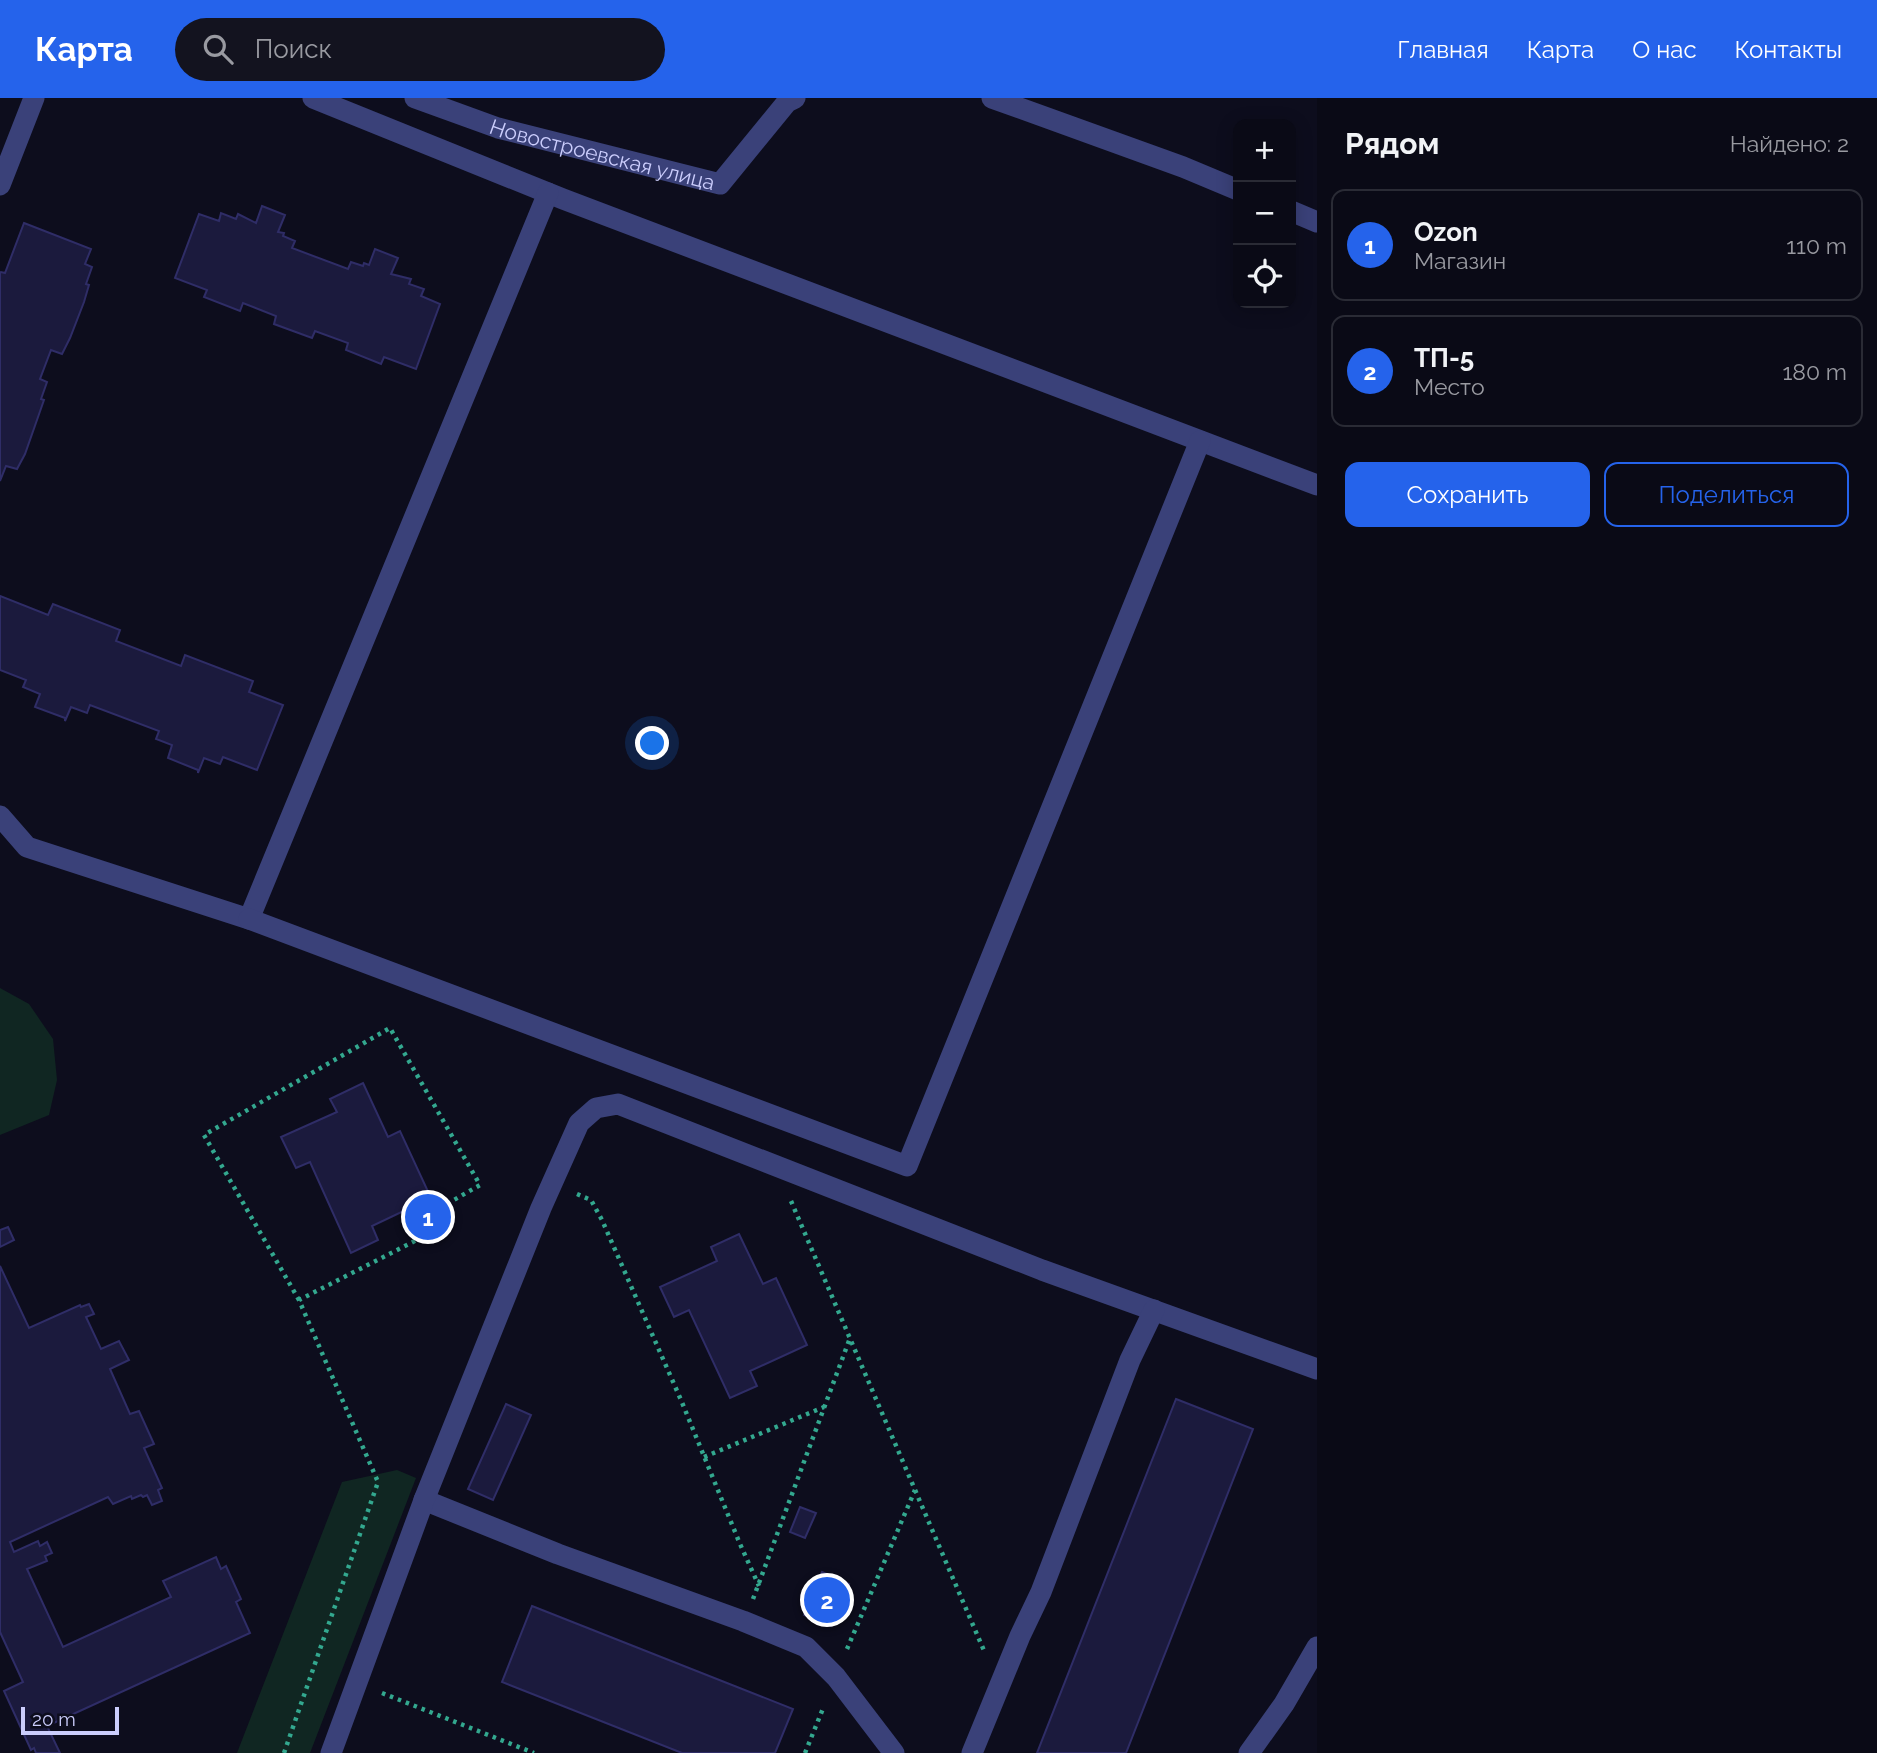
<!DOCTYPE html>
<html lang="ru">
<head>
<meta charset="utf-8">
<style>
  :root { --surface:#0a0a16; --page:#13131f; --text:#f1f3f6; --muted:#999aa1; --line:#2a2b35; --accent:#2563eb }
  body { margin:0; font-family:Raleway,sans-serif; background:var(--page); color:var(--text) }
  .controls { position:absolute; right:21px; top:21px; display:grid; overflow:hidden; border-radius:14px; box-shadow:0 4px 18px #0003 }
  .controls button { width:63px; height:63px; display:grid; place-items:center; padding:0; border:0; border-bottom:2px solid var(--line); background:var(--surface); color:var(--text); font:35px sans-serif }
  .scale { position:absolute; left:21px; bottom:18px; width:98px; box-sizing:border-box; padding-left:7px; border:4px solid #cbcdfc; border-top:0; font-size:19px; line-height:24px; white-space:nowrap; color:#cbcdfc; -webkit-text-stroke:5px #0d0d1d; paint-order:stroke }
  .you { position:absolute; left:653px; top:646px; width:24px; height:24px; margin:-18px; border:5px solid #fff; border-radius:50%; background:#1a73e8; box-shadow:0 0 0 10px #1a73e833 }
  .badge { display:grid; place-items:center; width:46px; height:46px; border-radius:50%; background:var(--accent); color:#fff; font-size:23px; font-weight:700 }
  .pin { position:absolute; translate:-50% -50%; border:4px solid #fff; box-shadow:0 2px 7px #0006 }
  .list { margin:0; padding:0; list-style:none }
  h2 { display:flex; justify-content:space-between; align-items:center; height:91px; margin:0; padding:0 28px; font-size:30px }
  h2 small { font-size:23px; font-weight:400; color:var(--muted) }
  .list li { display:grid; grid-template-columns:46px 1fr auto; gap:21px; align-items:center; box-sizing:border-box; height:112px; margin:0 14px 14px; padding:0 14px; border:2px solid var(--line); border-radius:14px }
  .list b { display:block; font-size:26px; white-space:nowrap }
  .list p { margin:0; font-size:23px; white-space:nowrap; color:var(--muted) }
  .list em { font-size:23px; font-style:normal; color:var(--muted) }
  .actions { display:flex; gap:14px; padding:21px 28px }
  .actions a { flex:1; padding:16px 0; border:2px solid var(--accent); border-radius:14px; text-align:center; font-size:24px; color:var(--accent) }
  .actions .main { background:var(--accent); color:#fff }
  .icon { flex:none; width:38px; height:38px; fill:none; stroke:currentColor; stroke-width:2; stroke-linecap:round; stroke-linejoin:round }
  .map { position:relative; flex:none; width:1317px; height:1655px; overflow:hidden }
  header { display:flex; align-items:center; gap:42px; box-sizing:border-box; height:98px; padding:0 35px; background:var(--accent); color:#fff }
  header strong { font-size:33px }
  nav { display:flex; gap:38px; margin-inline-start:auto; font-size:24px }
  .search { width:490px; height:63px; background:var(--page); display:flex; align-items:center; gap:18px; box-sizing:border-box; padding:0 24px; border-radius:38px; color:var(--muted); font-size:26px }
  main { display:flex }
  aside { flex:1; background:var(--surface) }
  .map>svg:first-child { display:block }
  .green { fill:#102622 }
  .building { fill:#1b1a3d; stroke:#2f2d67; stroke-width:2 }
  .lines { fill:none; stroke-linecap:round; stroke-linejoin:round }
  .path { stroke:#33a88f; stroke-width:4.5; stroke-dasharray:3.5 5; stroke-linecap:butt }
  .minor { stroke:#3a4179; stroke-width:21 }
  .labels { text-anchor:middle; dominant-baseline:central; stroke-width:6; stroke-linejoin:round; paint-order:stroke }
  .street-label { font-size:21px; fill:#cbcdfc; stroke:#0d0d1d }
</style>
</head>
<body>
<header>
<strong>Карта</strong>
<div class="search"><svg class="icon" aria-label="search" viewBox="0 0 24 24"><circle cx="10" cy="10" r="6"/><path d="M15 15l6 6"/></svg>Поиск</div>
<nav><a>Главная</a><a>Карта</a><a>О нас</a><a>Контакты</a></nav>
</header>
<main>
<div class="map">
<svg width="1317" height="1655" viewBox="0 0 1317 1655">
  <rect width="100%" height="100%" fill="#0d0d1d"/>
  <!-- green -->
  <g class="green">
    <polygon points="0,890 29,906 53,941 57,982 49,1017 0,1037"/>
    <polygon points="397,1372 416,1380 310,1655 237,1655 342,1384"/>
  </g>
  <!-- building -->
  <g class="building">
    <polygon points="262,108 285,117 278,134 284,135 283,138 295,143 292,150 348,171 351,164 363,168 364,165 369,167 375,151 398,160 391,176 411,181 409,186 424,191 421,198 440,206 416,271 384,259 381,266 346,252 348,245 315,233 312,240 274,226 276,218 243,205 240,213 204,199 207,192 175,180 199,116 219,123 221,115 236,121 238,116 256,125"/>
    <polygon points="24,125 91,151 85,166 92,169 86,186 89,187 84,204 70,240 62,256 51,252 40,281 47,284 41,301 44,302 25,356 17,371 6,368 0,383 0,175 1,174 5,175"/>
    <polygon points="0,498 48,517 53,506 120,532 116,543 181,568 185,557 253,583 249,594 283,607 257,672 223,659 220,666 204,660 198,675 198,672 168,660 172,647 156,641 159,633 90,607 87,615 71,609 65,623 65,620 35,609 40,596 23,589 26,582 0,572"/>
    <polygon points="363,985 388,1039 400,1033 431,1100 372,1128 378,1142 351,1155 310,1064 296,1070 281,1039 337,1014 330,1001"/>
    <polygon points="8,1129 14,1142 0,1149 0,1132"/>
    <polygon points="739,1136 763,1186 776,1180 807,1247 750,1273 757,1288 730,1300 689,1212 674,1219 660,1189 717,1163 711,1149"/>
    <polygon points="0,1168 29,1230 80,1207 81,1209 89,1206 94,1216 86,1219 101,1251 119,1243 129,1262 110,1271 130,1316 139,1313 154,1346 144,1350 162,1390 158,1392 162,1403 152,1407 147,1397 143,1399 141,1397 132,1401 131,1398 113,1406 108,1399 10,1444 14,1454 38,1443 40,1448 47,1444 52,1455 45,1458 47,1463 27,1471 63,1549 171,1499 163,1483 216,1459 221,1471 226,1468 241,1501 236,1504 250,1535 47,1628 60,1655 36,1655 34,1650 31,1652 4,1593 23,1584 0,1534"/>
    <polygon points="1176,1301 1253,1331 1126,1655 1037,1655"/>
    <polygon points="506,1306 531,1317 493,1402 468,1391"/>
    <polygon points="800,1409 816,1415 805,1440 790,1434"/>
    <polygon points="822,1474 849,1486 831,1528 804,1517"/>
    <polygon points="532,1508 793,1611 775,1655 682,1655 502,1584"/>
  </g>
  <g class="lines">
    <!-- path -->
    <g class="path">
      <polyline points="577,1096 591,1102 602,1122 681,1302 740,1446 759,1488"/>
      <polyline points="791,1103 985,1555"/>
      <polyline points="704,1359 824,1309"/>
      <polyline points="753,1501 850,1240"/>
      <polyline points="847,1551 915,1392"/>
      <polyline points="382,1595 534,1655"/>
      <polyline points="284,1655 378,1384 299,1202 454,1123 445,1107 480,1087 390,930 204,1037 299,1202"/>
      <polyline points="805,1655 824,1608"/>
    </g>
    <!-- minor -->
    <g class="minor">
      <polyline points="313,0 563,101 1317,387"/>
      <path id="s1" d="M415 0 498 30 720 86 787 4 795 0"/>
      <polyline points="992,0 1183,69 1238,92"/>
      <polyline points="0,87 34,0"/>
      <polyline points="1291,113 1317,124"/>
      <polyline points="0,718 27,749 249,821 548,95"/>
      <polyline points="249,821 907,1068 1200,343"/>
      <polyline points="424,1402 558,1456 743,1523 806,1549 836,1579 894,1655"/>
      <polyline points="331,1655 424,1402 541,1110 579,1025 596,1010 618,1006 1042,1172 1317,1271"/>
      <polyline points="972,1655 1020,1538 1041,1494 1130,1262 1154,1212"/>
      <polyline points="1249,1655 1284,1606 1317,1549"/>
    </g>
  </g>
  <g class="labels">
    <!-- street labels -->
    <g class="street-label">
      <text stroke="none"><textPath href="#s1" startOffset="196">Новостроевская улица</textPath></text>
    </g>
  </g>
</svg>
<div class="controls">
<button>+</button>
<button>−</button>
<button><svg class="icon" aria-label="locate" viewBox="0 0 24 24"><circle cx="12" cy="12" r="6"/><path d="M12 2v4M12 18v4M2 12h4M18 12h4"/></svg></button>
</div>
<div class="scale">20 m</div>
<div class="you"></div>
<div class="pin badge" style="left:428px;top:1119px">1</div>
<div class="pin badge" style="left:827px;top:1502px">2</div>
</div>
<aside>
<h2>Рядом<small>Найдено: 2</small></h2>
<ul class="list">
<li><span class="badge">1</span><div><b>Ozon</b><p>Магазин</p></div><em>110 m</em></li>
<li><span class="badge">2</span><div><b>ТП-5</b><p>Место</p></div><em>180 m</em></li>
</ul>
<div class="actions"><a class="main">Сохранить</a><a>Поделиться</a></div>
</aside>
</main>
</body>
</html>
